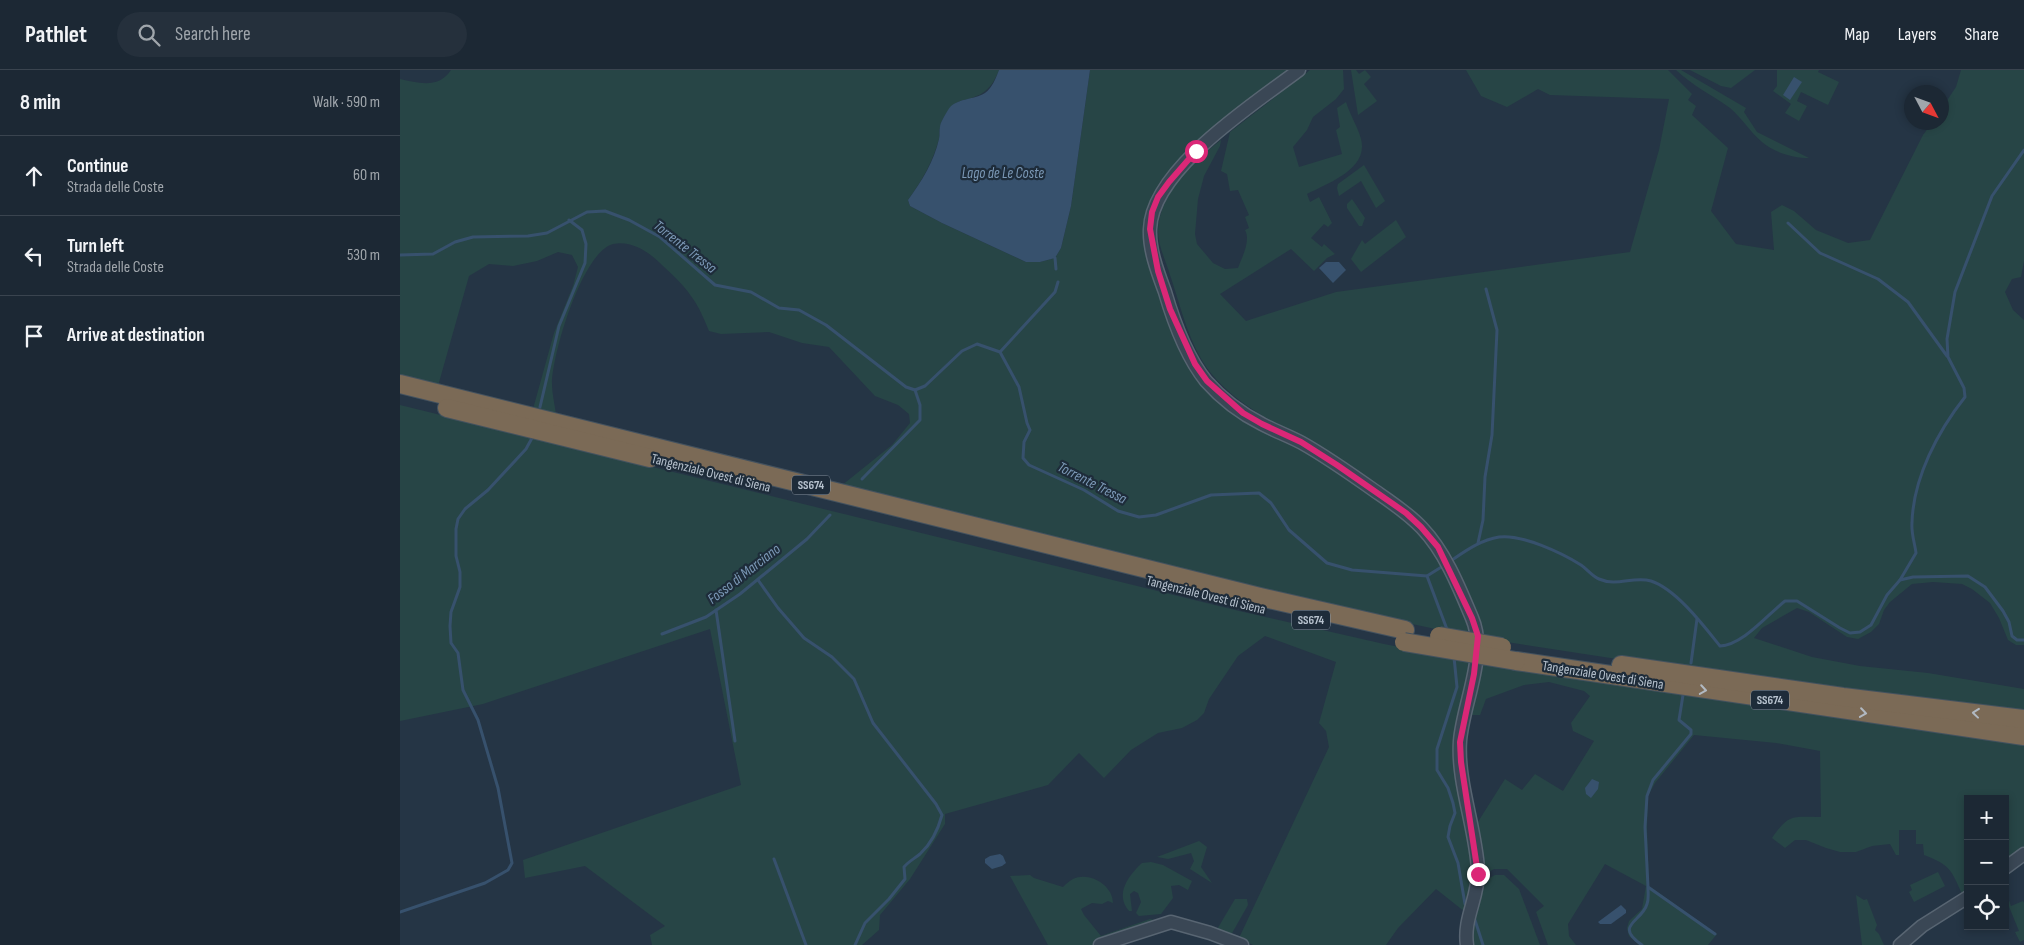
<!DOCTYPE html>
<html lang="en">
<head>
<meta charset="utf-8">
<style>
  :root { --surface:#1c2834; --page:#25303c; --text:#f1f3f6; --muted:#a0a6ac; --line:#3a444f }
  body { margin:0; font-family:"Sofia Sans Condensed",sans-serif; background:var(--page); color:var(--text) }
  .controls { position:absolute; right:15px; bottom:15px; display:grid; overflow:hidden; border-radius:0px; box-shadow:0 2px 8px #0003 }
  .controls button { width:45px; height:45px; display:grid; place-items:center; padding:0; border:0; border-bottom:1px solid var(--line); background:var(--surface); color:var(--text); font:25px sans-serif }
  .compass { position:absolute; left:1504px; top:15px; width:45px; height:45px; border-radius:50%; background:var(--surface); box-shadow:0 2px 8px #0003; rotate:131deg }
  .stop { position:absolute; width:15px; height:15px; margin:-11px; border:4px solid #db2777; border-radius:50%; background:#fff }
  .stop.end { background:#db2777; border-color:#fff; box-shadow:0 1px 5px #0008 }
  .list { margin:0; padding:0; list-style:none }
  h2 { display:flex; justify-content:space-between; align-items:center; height:65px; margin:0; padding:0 20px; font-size:21px }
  h2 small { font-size:16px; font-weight:400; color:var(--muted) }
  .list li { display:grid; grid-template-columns:32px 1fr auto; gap:15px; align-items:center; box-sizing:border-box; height:80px; padding:0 20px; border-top:1px solid var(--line) }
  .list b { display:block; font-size:19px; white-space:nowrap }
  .list p { margin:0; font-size:16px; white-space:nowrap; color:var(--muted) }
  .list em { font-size:16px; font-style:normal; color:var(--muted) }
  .icon { flex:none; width:28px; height:28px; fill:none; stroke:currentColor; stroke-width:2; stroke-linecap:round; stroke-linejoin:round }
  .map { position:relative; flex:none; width:1624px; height:875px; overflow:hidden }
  header { display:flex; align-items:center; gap:30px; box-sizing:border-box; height:70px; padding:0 25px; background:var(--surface); border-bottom:1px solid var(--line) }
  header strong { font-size:24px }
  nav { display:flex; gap:28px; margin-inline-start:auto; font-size:18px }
  .search { width:350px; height:45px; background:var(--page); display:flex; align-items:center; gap:12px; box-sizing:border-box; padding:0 18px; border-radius:28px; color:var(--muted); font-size:19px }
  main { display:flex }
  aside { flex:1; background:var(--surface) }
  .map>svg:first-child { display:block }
  .green { fill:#274546 }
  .water { fill:#37516d }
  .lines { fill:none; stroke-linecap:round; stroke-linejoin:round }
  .stream { stroke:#37516d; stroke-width:3 }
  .minor-casing { stroke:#586572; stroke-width:15 }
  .highway-casing { stroke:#44525f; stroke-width:20 }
  .minor { stroke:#3a4755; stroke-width:12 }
  .highway { stroke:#7b6a56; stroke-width:18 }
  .highway-bridge-casing { stroke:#44525f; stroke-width:20; stroke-linecap:butt }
  .highway-bridge { stroke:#7b6a56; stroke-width:18 }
  .oneway { stroke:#b1b9c2 }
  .route { stroke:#db2777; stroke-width:6 }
  .labels { text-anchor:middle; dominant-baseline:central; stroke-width:4.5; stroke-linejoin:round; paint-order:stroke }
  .shield { fill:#1e2c3a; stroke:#8995a2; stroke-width:1 }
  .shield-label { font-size:12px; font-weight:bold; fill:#b7c2ce }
  .street-label { font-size:14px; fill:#b7c2ce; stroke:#1e2c3a }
  .water-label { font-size:15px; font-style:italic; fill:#7c99b7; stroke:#1e2c3a }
</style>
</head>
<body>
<header>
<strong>Pathlet</strong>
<div class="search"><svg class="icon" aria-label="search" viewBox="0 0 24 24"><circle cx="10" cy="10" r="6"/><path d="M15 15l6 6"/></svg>Search here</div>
<nav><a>Map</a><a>Layers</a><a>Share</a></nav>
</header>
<main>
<aside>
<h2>8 min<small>Walk · 590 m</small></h2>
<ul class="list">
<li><svg class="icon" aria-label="ahead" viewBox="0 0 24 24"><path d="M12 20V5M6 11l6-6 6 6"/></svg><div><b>Continue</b><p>Strada delle Coste</p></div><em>60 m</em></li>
<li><svg class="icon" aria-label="left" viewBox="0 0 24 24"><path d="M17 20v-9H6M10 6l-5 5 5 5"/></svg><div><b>Turn left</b><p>Strada delle Coste</p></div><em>530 m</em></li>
<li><svg class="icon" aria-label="arrive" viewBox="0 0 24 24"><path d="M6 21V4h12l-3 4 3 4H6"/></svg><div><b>Arrive at destination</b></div></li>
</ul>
</aside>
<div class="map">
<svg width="1624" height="875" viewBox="0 0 1624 875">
  <rect width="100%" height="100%" fill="#253545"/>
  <!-- green -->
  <g class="green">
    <path d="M51 0H599C585 38 559 22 548 41 545 45 540 53 540 58 539 61 540 65 539 69 533 91 522 111 508 130L510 136 542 153 626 192H640L655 188 661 178 671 136 690 0H893L795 77 747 160 798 305 866 361 932 397 1004 445 1030 472 1068 549 1073 567 862 522 441 416 492 375 510 353 509 344 498 335 475 326 429 277 402 273 369 262 321 264 309 261C297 230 287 218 263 196 250 183 233 170 213 174 182 182 152 285 152 314 152 324 155 335 156 345L133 339 154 263 173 216 178 197 172 185 158 182 137 191 113 196 89 194 69 206 38 316 0 307V9C18 13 39 19 51 0Z"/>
    <path d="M910 0H943L944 19 936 29 913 47 907 60 893 77 899 97 942 84 936 60 940 57 937 38 946 32C950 45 958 57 961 69 969 99 928 113 907 124L910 132 919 127 932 153 928 157 924 154 911 168 922 177 924 174 935 184 927 188 914 201 891 179 820 224 846 251 936 222 1230 182 1259 80 1269 29 1150 25 1138 19 1107 37 1081 26 1066 0H1268L1292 24 1288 30 1296 36 1292 45 1328 78 1311 141 1336 174 1374 180 1371 142 1382 135 1394 141 1416 160 1448 173 1470 170 1523 65 1532 53 1542 52V38L1556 17 1561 0H1624V191L1621 207 1612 209 1605 222 1613 240 1624 250V575H1616L1608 570 1599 548 1590 533 1572 519 1562 514 1533 512 1512 514 1490 532 1484 540 1479 554 1471 562 1458 569 1447 567 1409 542 1397 538 1362 558 1354 568 1412 587 1460 596 1528 603 1624 619V644L1230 591 1081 568 1043 475C1025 447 997 429 970 410 959 402 948 393 936 386 893 360 843 343 810 302 789 275 781 237 770 205 766 191 758 176 758 161 759 124 794 90 821 70L820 76 804 106 798 129 795 164 797 174 813 193 825 199 838 198C842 187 851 171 845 160L849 158 845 147 849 145 838 120 830 121 827 104 821 101 830 62Z"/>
    <polygon points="951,0 956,0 959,4 965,0 971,7 964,14 977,31 958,45"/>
    <path d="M1276 0H1281L1346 38 1344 42 1357 62 1409 88C1393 88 1373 82 1362 72 1350 62 1342 48 1330 38 1312 25 1293 16 1276 0Z"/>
    <polygon points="1290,0 1355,0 1331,18 1321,16"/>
    <polygon points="1377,0 1419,0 1418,2 1439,12 1428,35 1401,22 1397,31 1407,36 1399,51 1385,43 1391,34 1373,21 1377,16"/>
    <polygon points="964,95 985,131 976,138 961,111 939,126 937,118 938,114"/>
    <polygon points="952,129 965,148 962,156 959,156 947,138 947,134"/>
    <polygon points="996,150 1006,167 961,202 951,189 962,170 965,174"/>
    <polygon points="0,335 835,540 984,574 1071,591 1060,731 1073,804 1065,842 1036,819 998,858 986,875 853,875 839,868 929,677 926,661 919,653 936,592 865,566 838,586 809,629 804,643 797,650 782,658 758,663 731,680 704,708 679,683 648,715 545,744 545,754 510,809 480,845 479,860 462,875 252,875 250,865 265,856 185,796 125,808 123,790 341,715 310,559 83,634 0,651"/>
    <path d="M1080 593 1624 673V778L1605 792V729H1568V821L1562 824C1551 799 1550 795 1524 785L1523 774H1516V760H1499V785H1496L1490 774 1472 776 1456 782H1440L1426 778 1406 770H1395L1385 778 1372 768C1389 743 1393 747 1421 747L1420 681 1376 673 1294 665 1255 713 1248 726 1247 758 1249 816 1317 864 1308 875H1239L1229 866 1227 858 1229 851 1242 839 1246 816 1205 794 1168 854 1169 866 1176 875H1148L1136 842 1144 836 1107 799H1094L1080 807 1076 755 1105 709 1122 720 1135 704 1163 721 1194 671 1173 661 1171 653 1190 626 1184 621 1149 612 1124 615 1086 629 1080 645H1070Z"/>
    <polygon points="799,771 807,777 801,797 812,813 790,799 794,791 791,783 768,789 757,787"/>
    <path d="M751 792 763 795 792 811 788 820 779 815 771 816 773 828 761 844 739 846 736 843 741 832 738 823 734 821 730 824 732 841H729C714 824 729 805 742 793Z"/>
    <polygon points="1538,802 1545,816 1514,832 1509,822 1512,820 1510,815"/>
    <path d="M630 805 634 808 663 817C666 814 669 811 673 809 689 801 713 815 713 833L708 831 702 834 692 833 681 839 684 845 701 866 750 849 762 852 694 875H648L610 806Z"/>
    <polygon points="1095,805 1104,805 1119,819 1140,875 1071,875 1070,861 1084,811"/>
    <polygon points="1606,822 1611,836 1623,831 1624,833 1624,870 1620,872 1615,862 1619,861 1605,827"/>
    <polygon points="1456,825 1464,830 1467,829 1477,855 1475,860 1479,864 1484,875 1462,875"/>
    <polygon points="835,829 847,829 848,835 831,865 816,861"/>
  </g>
  <!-- water -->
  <g class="water">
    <path d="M599 0H690L671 136 661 178 655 188 640 192H626L542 153 510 136 508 130C522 111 534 91 539 69 540 65 539 61 540 57 540 53 545 45 548 40 555 28 574 30 585 23 592 18 596 8 599 0Z"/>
    <polygon points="1394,7 1402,12 1390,30 1383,25"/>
    <polygon points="926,192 939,192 946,200 933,213 919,198"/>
    <polygon points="1192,709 1199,712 1198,719 1191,728 1186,724 1185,718"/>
    <polygon points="600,784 603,786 606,793 602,796 592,799 585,793 585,789 590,786"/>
    <polygon points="1221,835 1226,840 1226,843 1211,854 1200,854 1198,852"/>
  </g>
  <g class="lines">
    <!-- stream -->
    <g class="stream">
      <polyline points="1388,153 1420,183 1478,209 1508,232 1547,286"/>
      <polyline points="0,185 33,184 55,172 73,167 128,166 147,163 187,142 205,141 229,150 260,167 315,215 351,222 379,238 399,240 426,255 506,317 515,320 525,316 562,281 577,274 600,282 619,317 627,353 630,360 624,372 623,388 629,395 684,420 718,441 739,447 756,445 811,425 859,423 871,433 889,460 927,493 952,500 1027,506 1043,496"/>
      <polyline points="655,188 656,199"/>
      <polyline points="600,282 655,222 658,212"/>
      <polyline points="140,337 159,256 185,193 186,174 182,160 169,150"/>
      <polyline points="462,409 520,350 520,335 515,320"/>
      <polyline points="1078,473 1083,450 1085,407 1092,365 1097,260 1086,219"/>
      <path d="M1049 492C1064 482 1080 470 1099 467 1122 464 1162 483 1181 495 1187 499 1192 506 1199 509 1217 517 1233 506 1251 511 1276 519 1304 556 1320 576 1343 575 1367 545 1385 531H1397L1440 558 1450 563 1460 562 1471 555 1487 525 1500 510 1513 507 1568 506 1585 517 1603 541 1609 552 1612 566 1617 570H1624"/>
      <polyline points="1027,506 1048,562"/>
      <path d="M358 510 378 538 404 568 432 587 454 609 473 653 536 734 542 745C538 760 531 774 520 784 514 789 509 791 504 797L505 809 489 829 465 853 455 875"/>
      <path d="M1500 510 1516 483C1515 474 1511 463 1512 453 1513 408 1538 361 1565 327L1564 318 1548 287 1547 269 1555 222 1592 126 1624 80"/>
      <polyline points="316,540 335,671"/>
      <polyline points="262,564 306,547 340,524 407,469 430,445"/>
      <polyline points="1054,587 1057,617 1037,679 1037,700 1048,718 1053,733 1055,743 1050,756 1048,767 1058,793 1065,834"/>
      <polyline points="1291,593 1297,549"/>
      <polyline points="1283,625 1279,650 1291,660 1291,664 1253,710 1247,726 1245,757 1248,817 1315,864"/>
      <polyline points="374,789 406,875"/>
      <polyline points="0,842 85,813 108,800 112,793 98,718 78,650 63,620 58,583 51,573 50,556 51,542 60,517 60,502 56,486 56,459 58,449 65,439 88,420 126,379 132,368"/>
      <polyline points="1074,847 1083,875"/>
      <path d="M1242 875C1213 855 1242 852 1247 834 1249 829 1248 823 1248 818"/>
    </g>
    <defs>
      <g id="minor">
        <path d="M899 0C854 34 752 99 750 159 749 180 758 203 765 222 774 253 786 286 806 311 821 328 842 344 862 354 875 361 889 366 902 373 927 387 951 404 975 421 991 432 1008 443 1022 458 1045 482 1059 517 1072 548 1088 585 1063 633 1060 671 1057 712 1076 759 1078 800 1079 827 1063 848 1067 875"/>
        <polyline points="1605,798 1624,784"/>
        <polyline points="700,875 771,852 810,863 842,875"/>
        <polyline points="1500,875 1522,856 1568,827"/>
      </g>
      <g id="highway">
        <polyline points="0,314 860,527 1005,560"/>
        <polyline points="47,338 250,388"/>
        <polyline points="1116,591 1624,666"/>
        <polyline points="1221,595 1443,627 1624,649"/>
      </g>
    </defs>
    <!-- minor casing -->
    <use href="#minor" class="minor-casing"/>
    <!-- highway casing -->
    <use href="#highway" class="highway-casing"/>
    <!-- minor -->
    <use href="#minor" class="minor"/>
    <!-- highway -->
    <use href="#highway" class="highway"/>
    <defs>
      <g id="highway-bridge">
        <polyline points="1039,566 1102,577"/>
        <polyline points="1004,572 1116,591"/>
      </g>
    </defs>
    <!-- highway-bridge casing -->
    <use href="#highway-bridge" class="highway-bridge-casing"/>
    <!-- highway-bridge -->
    <use href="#highway-bridge" class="highway-bridge"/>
  </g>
  <!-- one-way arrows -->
  <defs><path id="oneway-chevron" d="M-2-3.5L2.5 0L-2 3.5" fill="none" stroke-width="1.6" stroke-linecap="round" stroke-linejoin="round" transform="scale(1.25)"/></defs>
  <g class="oneway">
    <use href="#oneway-chevron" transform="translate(1303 620) rotate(9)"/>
    <use href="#oneway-chevron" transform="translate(1463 643) rotate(8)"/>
    <use href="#oneway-chevron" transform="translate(1576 643) rotate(-174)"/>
  </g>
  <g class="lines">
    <!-- route -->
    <polyline class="route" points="796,81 769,112 758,127 752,142 750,159 758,201 770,239 795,294 807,311 843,343 862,354 901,372 937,395 1006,443 1021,457 1038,477 1072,548 1078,566 1074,604 1060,672 1061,692 1078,804"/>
  </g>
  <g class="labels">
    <!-- shield labels -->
    <g class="shield">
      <rect x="392" y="405.5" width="38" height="19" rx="4"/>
      <rect x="892" y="540.5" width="38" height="19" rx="4"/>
      <rect x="1351" y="620.5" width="38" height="19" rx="4"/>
    </g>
    <g class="shield-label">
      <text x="411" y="415">SS674</text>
      <text x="911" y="550">SS674</text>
      <text x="1370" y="630">SS674</text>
    </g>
    <!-- street labels -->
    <g class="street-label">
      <text transform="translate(311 403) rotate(14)">Tangenziale Ovest di Siena</text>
      <text transform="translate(806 525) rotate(14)">Tangenziale Ovest di Siena</text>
      <text transform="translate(1203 605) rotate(9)">Tangenziale Ovest di Siena</text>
    </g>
    <!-- water labels -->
    <g class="water-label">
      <text x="603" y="103">Lago de Le Coste</text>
      <text transform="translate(285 177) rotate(38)">Torrente Tressa</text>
      <text transform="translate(692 413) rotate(27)">Torrente Tressa</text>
      <text transform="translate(344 504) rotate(-38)">Fosso di Marciano</text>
    </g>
  </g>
</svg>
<div class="controls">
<button>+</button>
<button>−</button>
<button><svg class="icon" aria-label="locate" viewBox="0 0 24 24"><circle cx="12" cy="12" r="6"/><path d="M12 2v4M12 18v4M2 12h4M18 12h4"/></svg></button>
</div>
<svg class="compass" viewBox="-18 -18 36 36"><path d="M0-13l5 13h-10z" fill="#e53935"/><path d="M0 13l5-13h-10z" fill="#a0a6ac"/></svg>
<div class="stop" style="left:796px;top:81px"></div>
<div class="stop end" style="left:1078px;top:804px"></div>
</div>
</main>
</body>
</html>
